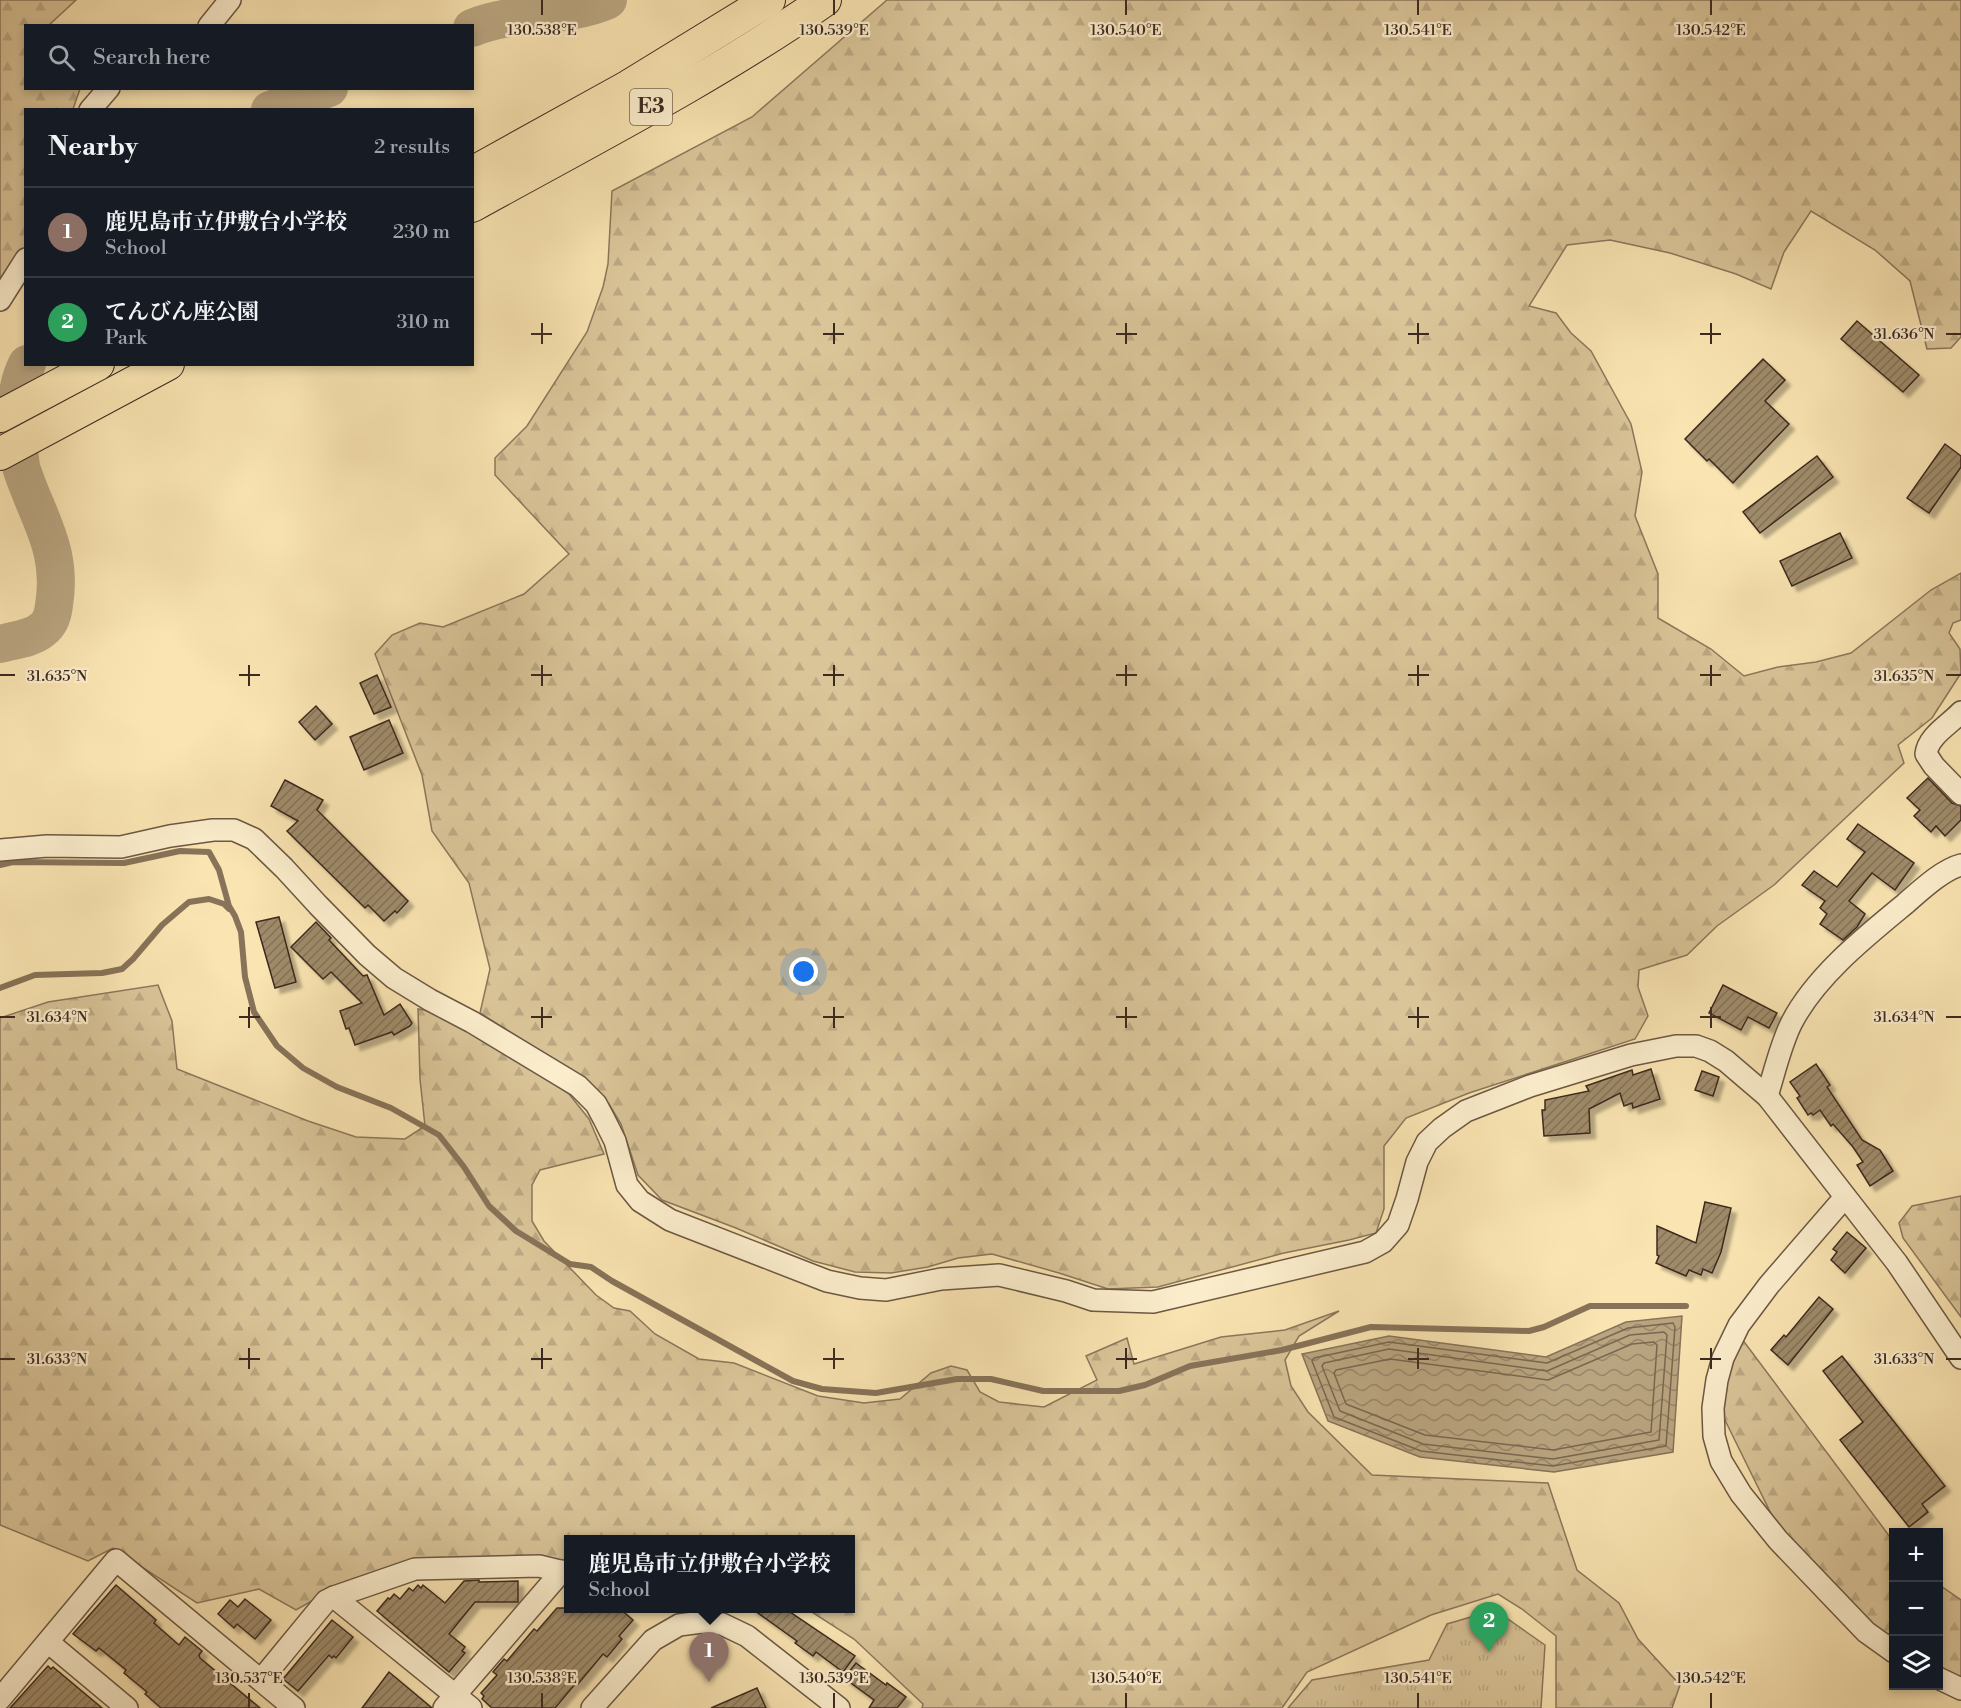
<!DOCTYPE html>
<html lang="en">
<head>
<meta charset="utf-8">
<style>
  :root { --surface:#171b24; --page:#242831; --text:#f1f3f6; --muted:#9ea1a6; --line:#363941; --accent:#7c3aed }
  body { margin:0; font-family:"Libre Bodoni","Noto Serif JP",serif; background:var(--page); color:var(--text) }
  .controls { position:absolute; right:18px; bottom:18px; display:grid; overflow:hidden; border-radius:0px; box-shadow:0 3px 9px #0003 }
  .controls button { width:54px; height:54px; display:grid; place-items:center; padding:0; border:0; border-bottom:2px solid var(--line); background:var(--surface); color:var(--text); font:30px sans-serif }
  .you { position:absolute; left:804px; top:972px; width:21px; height:21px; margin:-15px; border:4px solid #fff; border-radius:50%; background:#1a73e8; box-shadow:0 0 0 9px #1a73e833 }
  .badge { display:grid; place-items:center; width:39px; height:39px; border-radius:50%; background:var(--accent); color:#fff; font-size:20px; font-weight:700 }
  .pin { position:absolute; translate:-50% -50px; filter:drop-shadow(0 2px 3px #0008) }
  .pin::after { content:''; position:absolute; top:32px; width:21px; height:18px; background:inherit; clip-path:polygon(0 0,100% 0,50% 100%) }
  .popup { position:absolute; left:564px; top:1535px; width:291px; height:78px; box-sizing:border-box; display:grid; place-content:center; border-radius:0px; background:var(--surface); filter:drop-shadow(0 2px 4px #0005); font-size:20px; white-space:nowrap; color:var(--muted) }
  .popup b { font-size:22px; color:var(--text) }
  .popup::after { content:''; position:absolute; left:50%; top:100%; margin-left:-12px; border:12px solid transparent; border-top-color:var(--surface) }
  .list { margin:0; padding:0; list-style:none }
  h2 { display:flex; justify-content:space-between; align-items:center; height:78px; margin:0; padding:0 24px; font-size:26px }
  h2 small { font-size:20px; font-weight:400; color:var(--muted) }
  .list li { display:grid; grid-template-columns:39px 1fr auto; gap:18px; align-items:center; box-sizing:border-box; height:90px; padding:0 24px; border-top:2px solid var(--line) }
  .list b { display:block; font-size:22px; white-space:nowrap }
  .list p { margin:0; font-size:20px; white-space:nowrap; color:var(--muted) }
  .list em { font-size:20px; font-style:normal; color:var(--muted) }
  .icon { flex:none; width:33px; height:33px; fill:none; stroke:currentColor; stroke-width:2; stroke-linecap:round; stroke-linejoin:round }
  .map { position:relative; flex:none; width:1961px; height:1708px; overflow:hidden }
  .search { position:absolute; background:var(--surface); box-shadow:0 3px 9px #0003; left:24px; top:24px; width:450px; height:66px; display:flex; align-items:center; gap:15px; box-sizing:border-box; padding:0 21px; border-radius:0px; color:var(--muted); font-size:22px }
  .panel { position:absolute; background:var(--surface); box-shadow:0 3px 9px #0003; left:24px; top:108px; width:450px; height:258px; border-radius:0px }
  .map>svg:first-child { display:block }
  .forest { fill:url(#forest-firs); stroke:#8b775c; stroke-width:1.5 }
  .park { fill:url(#park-tufts); stroke:#8b775c; stroke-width:1.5 }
  .water { fill:url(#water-waves); stroke:#877359; stroke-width:1.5 }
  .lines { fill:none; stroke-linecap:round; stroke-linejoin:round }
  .shore { stroke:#7a6750; stroke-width:1.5 }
  .stream { stroke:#877359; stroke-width:6 }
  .river { stroke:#b9a580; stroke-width:38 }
  .building { fill:url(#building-hatch); stroke:#3c291f; stroke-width:1.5; filter:url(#shadow) }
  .minor-casing { stroke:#6c5844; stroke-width:24 }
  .highway-casing { stroke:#3c291f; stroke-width:34 }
  .minor { stroke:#fceecd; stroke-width:21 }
  .highway { stroke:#fae5b2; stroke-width:32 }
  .ticks { fill:none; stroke:#3c291f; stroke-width:2 }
  .labels { text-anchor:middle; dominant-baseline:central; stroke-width:4.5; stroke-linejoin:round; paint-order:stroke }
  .shield { fill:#fceecd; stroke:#766453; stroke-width:1.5 }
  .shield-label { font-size:21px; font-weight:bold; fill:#3c291f }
  .ticks-label { font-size:15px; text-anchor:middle; fill:#3c291f; stroke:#fceecd; stroke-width:4.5; stroke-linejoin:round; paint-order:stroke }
</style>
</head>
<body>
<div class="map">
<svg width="1961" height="1708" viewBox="0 0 1961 1708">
  <defs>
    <pattern id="forest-firs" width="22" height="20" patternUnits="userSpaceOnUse" patternTransform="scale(1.5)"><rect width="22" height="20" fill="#dac599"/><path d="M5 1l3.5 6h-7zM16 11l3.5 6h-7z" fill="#bca983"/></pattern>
    <pattern id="park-tufts" width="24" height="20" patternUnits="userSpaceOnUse" patternTransform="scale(1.5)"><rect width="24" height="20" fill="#dac599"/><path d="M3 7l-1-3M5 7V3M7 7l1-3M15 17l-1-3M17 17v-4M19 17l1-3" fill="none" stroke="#bca983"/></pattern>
    <pattern id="water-waves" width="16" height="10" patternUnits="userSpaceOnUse" patternTransform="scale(1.5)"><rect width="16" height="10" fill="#b9a580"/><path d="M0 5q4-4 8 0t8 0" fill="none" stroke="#988668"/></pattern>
    <pattern id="building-hatch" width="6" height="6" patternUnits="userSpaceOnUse" patternTransform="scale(1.5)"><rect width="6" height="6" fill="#9f8b6b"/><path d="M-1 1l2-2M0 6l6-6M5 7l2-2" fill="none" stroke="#837257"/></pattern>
    <filter id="shadow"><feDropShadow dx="5.5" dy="5.5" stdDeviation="1.5" flood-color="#0004"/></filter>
  </defs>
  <rect width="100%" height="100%" fill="#fae5b2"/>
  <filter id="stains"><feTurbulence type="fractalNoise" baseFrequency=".00333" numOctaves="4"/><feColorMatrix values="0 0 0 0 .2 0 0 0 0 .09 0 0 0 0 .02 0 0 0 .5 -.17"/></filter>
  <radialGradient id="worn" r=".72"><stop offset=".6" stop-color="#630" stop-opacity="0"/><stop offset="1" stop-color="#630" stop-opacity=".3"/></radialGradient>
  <!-- forest -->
  <g class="forest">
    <polygon points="0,0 76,0 49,25 26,26 26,88 80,89 73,109 26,110 25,264 0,296"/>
    <polygon points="887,0 1961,0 1961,337 1951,348 1927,349 1910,281 1875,250 1811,211 1784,252 1771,289 1736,274 1670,253 1610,240 1567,245 1529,306 1556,313 1571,333 1591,351 1631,424 1642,472 1635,516 1658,574 1658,618 1711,649 1744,676 1778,667 1816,662 1851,653 1931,590 1961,573 1961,620 1953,623 1949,633 1960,649 1961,673 1932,718 1898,745 1904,763 1774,885 1717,926 1687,955 1639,970 1638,987 1648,1016 1635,1039 1469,1093 1406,1118 1384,1146 1384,1209 1376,1233 1349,1240 1284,1253 1158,1287 1108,1289 1059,1273 992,1254 958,1258 928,1267 891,1273 855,1272 813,1261 736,1228 662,1200 638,1175 621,1124 609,1104 587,1080 480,1013 490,969 469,883 432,831 422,775 375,654 392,635 420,623 443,627 524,594 569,554 495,475 495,458 527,426 587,332 603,287 608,264 612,191 752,117"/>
    <polygon points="158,985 172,1021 177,1069 308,1121 356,1137 405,1139 425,1126 420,1079 418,1009 431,1011 512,1056 569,1094 589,1119 604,1154 540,1170 532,1185 532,1221 544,1241 596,1295 614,1308 630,1311 655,1334 699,1359 734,1363 818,1396 864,1403 900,1399 931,1373 951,1366 967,1370 980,1392 999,1402 1044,1407 1097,1380 1086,1356 1127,1338 1134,1364 1221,1337 1285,1330 1339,1311 1299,1336 1285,1360 1291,1386 1308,1412 1372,1475 1548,1483 1577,1570 1619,1603 1638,1639 1680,1685 1672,1708 1556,1708 1556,1636 1522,1609 1498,1594 1431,1615 1307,1672 1282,1708 922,1708 923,1704 854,1639 807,1609 850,1608 850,1540 568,1540 568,1570 509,1563 340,1585 296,1610 259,1589 197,1603 113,1548 88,1561 0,1525 0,1018 48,1002"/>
    <polygon points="1961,1196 1961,1317 1903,1238 1899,1223 1912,1206"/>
    <polygon points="1736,1331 1893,1541 1893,1646 1782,1536 1720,1410"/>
    <polygon points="1938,1584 1961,1600 1961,1685 1939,1678"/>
  </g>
  <!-- park -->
  <polygon class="park" points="1495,1610 1545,1645 1541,1708 1288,1708 1312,1680 1429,1660 1447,1624"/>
  <!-- water -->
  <polygon class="water" points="1682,1316 1673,1452 1554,1472 1420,1457 1328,1421 1302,1354 1389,1336 1546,1357 1626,1322"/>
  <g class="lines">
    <!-- shore -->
    <g class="shore">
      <polygon points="1673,1323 1675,1327 1666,1446 1553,1466 1421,1451 1334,1417 1312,1361 1314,1358 1389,1342 1547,1363 1628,1328"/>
      <polygon points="1664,1332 1667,1335 1659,1440 1553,1459 1423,1444 1340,1411 1322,1366 1324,1363 1389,1349 1547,1371 1630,1335"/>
      <polygon points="1654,1342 1657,1345 1651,1432 1553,1450 1425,1435 1346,1404 1334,1373 1336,1370 1390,1359 1548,1380 1632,1344"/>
    </g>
    <!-- stream -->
    <g class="stream">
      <polyline points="0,865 13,862 124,863 180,851 209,852 219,870 229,906 235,916 241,932 245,977 254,1012 277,1046 303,1068 337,1087 391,1108 439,1135 464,1167 489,1206 516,1231 570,1264 591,1267 612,1281 793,1381 822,1389 876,1393 957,1379 991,1379 1043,1391 1119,1391 1145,1385 1190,1366 1282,1350 1371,1327 1529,1331 1544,1327 1590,1306 1686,1306"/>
      <polyline points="0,988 35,975 102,973 122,969 133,959 162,925 189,902 209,899 224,904 229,909"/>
    </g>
    <!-- river -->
    <g class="river">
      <path d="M472 28C515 10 565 19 608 0"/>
      <polyline points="270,110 329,88"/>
      <path d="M0 644C14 640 32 639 43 629 51 623 53 614 54 605 63 551 39 520 23 473 20 466 20 457 19 450 16 420 13 392 27 364"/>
    </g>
  </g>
  <!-- building -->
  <g class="building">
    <polygon points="1857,321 1919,375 1903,392 1841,339"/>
    <polygon points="1763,359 1785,380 1765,401 1789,424 1733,483 1709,459 1707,461 1685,439"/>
    <polygon points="1945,444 1961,456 1961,467 1929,513 1907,498"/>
    <polygon points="1817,456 1833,477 1760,533 1743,512"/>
    <polygon points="1840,533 1852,558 1792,586 1780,561"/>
    <polygon points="377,675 391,707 374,714 360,683"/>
    <polygon points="316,706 332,724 315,740 299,722"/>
    <polygon points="389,720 403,753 364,770 350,737"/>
    <polygon points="1928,778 1952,803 1961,806 1961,820 1945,836 1936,826 1931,832 1914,816 1920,810 1907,798"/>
    <polygon points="285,780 323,800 317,810 408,901 397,913 395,911 384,921 368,905 365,908 287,831 298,821 271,806"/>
    <polygon points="1858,824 1914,863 1895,890 1872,873 1849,901 1865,914 1857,927 1843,940 1820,924 1827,914 1820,908 1825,901 1802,885 1814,871 1837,887 1865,852 1847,839"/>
    <polygon points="279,917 296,982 275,988 256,922"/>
    <polygon points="316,922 331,938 329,940 363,976 367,975 384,1015 400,1004 412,1023 410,1026 394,1035 392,1032 355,1045 349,1028 346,1029 340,1011 362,1003 331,972 323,979 291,947"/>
    <polygon points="1723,985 1777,1013 1769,1028 1748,1017 1741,1030 1709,1013"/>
    <polygon points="1816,1064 1830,1085 1827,1087 1862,1140 1880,1150 1893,1171 1870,1186 1857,1165 1863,1162 1853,1147 1833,1124 1831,1126 1820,1110 1813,1115 1811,1113 1808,1115 1797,1098 1800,1096 1790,1082"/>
    <polygon points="1651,1069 1660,1099 1633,1108 1632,1103 1624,1106 1620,1093 1589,1109 1590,1133 1544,1136 1542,1110 1545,1110 1545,1100 1589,1091 1586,1086 1632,1070 1633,1075"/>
    <polygon points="1702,1071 1719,1077 1713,1096 1695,1090"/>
    <polygon points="1705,1202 1731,1208 1721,1252 1712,1273 1703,1269 1701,1275 1689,1270 1686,1276 1656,1263 1659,1256 1657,1255 1657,1226 1696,1243"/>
    <polygon points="1847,1232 1866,1248 1845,1273 1831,1260 1837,1252 1833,1249"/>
    <polygon points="1819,1297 1833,1309 1788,1365 1771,1350 1784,1335 1786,1337"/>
    <polygon points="1842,1356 1945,1486 1922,1504 1928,1512 1909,1527 1840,1440 1863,1422 1823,1371"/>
    <polygon points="479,1580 479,1582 518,1581 518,1602 475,1602 449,1634 465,1647 462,1651 465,1653 449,1672 377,1611 388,1598 390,1599 394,1594 400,1599 409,1588 413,1591 418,1585 421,1588 423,1585 445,1603 464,1581"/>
    <polygon points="116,1585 156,1620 154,1623 179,1645 185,1637 202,1651 199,1655 200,1658 260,1708 161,1708 145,1694 147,1692 124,1673 126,1670 99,1648 96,1651 73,1634"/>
    <polygon points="245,1599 271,1620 255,1639 237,1624 234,1628 218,1614 230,1600 238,1607"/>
    <polygon points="557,1608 619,1608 633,1620 619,1636 622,1639 607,1657 603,1654 578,1684 576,1683 555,1708 492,1708 482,1699 484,1696 481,1693 497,1675 493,1672 504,1659 507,1661 534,1629 537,1631"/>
    <polygon points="751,1608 784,1608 855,1656 843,1672 816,1652 813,1656 795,1643 797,1641"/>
    <polygon points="332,1620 353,1637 336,1658 334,1656 332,1658 329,1655 298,1691 283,1679"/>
    <polygon points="856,1663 886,1685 887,1683 906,1697 897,1708 869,1708 874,1700 844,1678"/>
    <polygon points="48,1666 51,1669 53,1667 102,1708 10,1708"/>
    <polygon points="389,1672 432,1708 362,1708"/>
    <polygon points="757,1688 766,1708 711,1708"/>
  </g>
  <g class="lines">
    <defs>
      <g id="minor">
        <polyline points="209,26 230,0"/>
        <polyline points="90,110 109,88"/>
        <polyline points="0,300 26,259"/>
        <path d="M1961 712C1949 725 1928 736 1926 754L1934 766 1961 794"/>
        <polyline points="0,850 47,846 121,847 170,836 213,830 234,830 254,839 284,868 318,905 367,955 394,978 430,1000 472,1022 578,1086 596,1104 604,1119 615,1141 627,1185 640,1201 670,1220 827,1281 860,1288 886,1290 941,1279 999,1275 1066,1291 1093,1300 1153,1302 1365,1252 1383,1242 1398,1225 1407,1199 1417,1162 1427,1142 1442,1128 1466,1111 1530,1086 1631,1055 1676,1046 1696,1046 1710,1051 1726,1061 1767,1096 1897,1263 1961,1358"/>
        <path d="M1767 1096C1774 1074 1781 1043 1792 1022 1816 976 1865 937 1905 904 1920 891 1942 870 1961 865"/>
        <polyline points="1845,1197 1769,1285 1739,1325 1723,1358 1717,1380 1713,1408 1714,1436 1721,1461 1741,1494 1778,1540 1866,1632 1894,1652"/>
        <polyline points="334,1597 471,1708"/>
        <polyline points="48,1642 127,1708"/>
        <polyline points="1938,1678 1961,1689"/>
        <polyline points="261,1680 326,1601 334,1597 415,1569 539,1566 568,1573"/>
        <polyline points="0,1699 116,1560 294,1708"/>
        <polyline points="444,1708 562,1571"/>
        <polyline points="592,1708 653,1640 679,1625 702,1622 722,1624 747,1636 839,1708"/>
      </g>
      <g id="highway">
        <polyline points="472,173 629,86 769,0"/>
        <path d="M472 206C591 140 713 78 825 0"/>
        <polyline points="0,416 98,364"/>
        <polyline points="0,454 168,364"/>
      </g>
    </defs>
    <!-- minor casing -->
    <use href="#minor" class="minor-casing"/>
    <!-- highway casing -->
    <use href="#highway" class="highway-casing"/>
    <!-- minor -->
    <use href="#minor" class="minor"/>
    <!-- highway -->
    <use href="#highway" class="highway"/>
  </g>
  <!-- ticks -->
  <path class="ticks" d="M542 0V15M834 0V15M1126 0V15M1418 0V15M1711 0V15M542 323V344M834 323V344M1126 323V344M1418 323V344M1711 323V344M531 334H552M823 334H844M1116 334H1137M1408 334H1429M1700 334H1721M1946 334H1961M249 665V686M542 665V686M834 665V686M1126 665V686M1418 665V686M1711 665V686M0 675H15M239 675H260M531 675H552M823 675H844M1116 675H1137M1408 675H1429M1700 675H1721M1946 675H1961M249 1007V1028M542 1007V1028M834 1007V1028M1126 1007V1028M1418 1007V1028M1711 1007V1028M0 1017H15M239 1017H260M531 1017H552M823 1017H844M1116 1017H1137M1408 1017H1429M1700 1017H1721M1946 1017H1961M249 1348V1369M542 1348V1369M834 1348V1369M1126 1348V1369M1418 1348V1369M1711 1348V1369M0 1359H15M239 1359H260M531 1359H552M823 1359H844M1116 1359H1137M1408 1359H1429M1700 1359H1721M1946 1359H1961M249 1693V1708M542 1693V1708M834 1693V1708M1126 1693V1708M1418 1693V1708M1711 1693V1708"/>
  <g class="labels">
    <!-- shield labels -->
    <rect class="shield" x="630" y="89" width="42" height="36" rx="4.5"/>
    <g class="shield-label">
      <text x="651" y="107">E3</text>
    </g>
  </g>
  <g class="ticks-label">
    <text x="542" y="35">130.538°E</text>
    <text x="834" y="35">130.539°E</text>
    <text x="1126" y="35">130.540°E</text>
    <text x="1418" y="35">130.541°E</text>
    <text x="1711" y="35">130.542°E</text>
    <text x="1904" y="339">31.636°N</text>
    <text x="57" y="681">31.635°N</text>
    <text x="1904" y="681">31.635°N</text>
    <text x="57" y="1022">31.634°N</text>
    <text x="1904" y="1022">31.634°N</text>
    <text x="57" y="1364">31.633°N</text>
    <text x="1904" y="1364">31.633°N</text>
    <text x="249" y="1683">130.537°E</text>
    <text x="542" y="1683">130.538°E</text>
    <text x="834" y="1683">130.539°E</text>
    <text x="1126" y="1683">130.540°E</text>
    <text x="1418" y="1683">130.541°E</text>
    <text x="1711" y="1683">130.542°E</text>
  </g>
  <rect width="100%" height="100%" filter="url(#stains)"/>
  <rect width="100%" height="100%" fill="url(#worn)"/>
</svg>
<div class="controls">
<button>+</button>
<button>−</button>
<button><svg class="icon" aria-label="layers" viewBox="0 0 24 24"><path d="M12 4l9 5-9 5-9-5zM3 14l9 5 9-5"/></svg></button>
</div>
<div class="you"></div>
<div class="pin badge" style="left:709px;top:1682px;background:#8d6e63">1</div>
<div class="popup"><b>鹿児島市立伊敷台小学校</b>School</div>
<div class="pin badge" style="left:1489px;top:1652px;background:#2e9e5b">2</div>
<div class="search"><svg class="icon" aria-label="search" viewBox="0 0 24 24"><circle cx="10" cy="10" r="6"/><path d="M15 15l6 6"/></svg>Search here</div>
<section class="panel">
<h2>Nearby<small>2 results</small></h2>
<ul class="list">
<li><span class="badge" style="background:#8d6e63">1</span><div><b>鹿児島市立伊敷台小学校</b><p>School</p></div><em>230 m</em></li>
<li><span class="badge" style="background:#2e9e5b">2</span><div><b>てんびん座公園</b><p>Park</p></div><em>310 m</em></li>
</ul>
</section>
</div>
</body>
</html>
